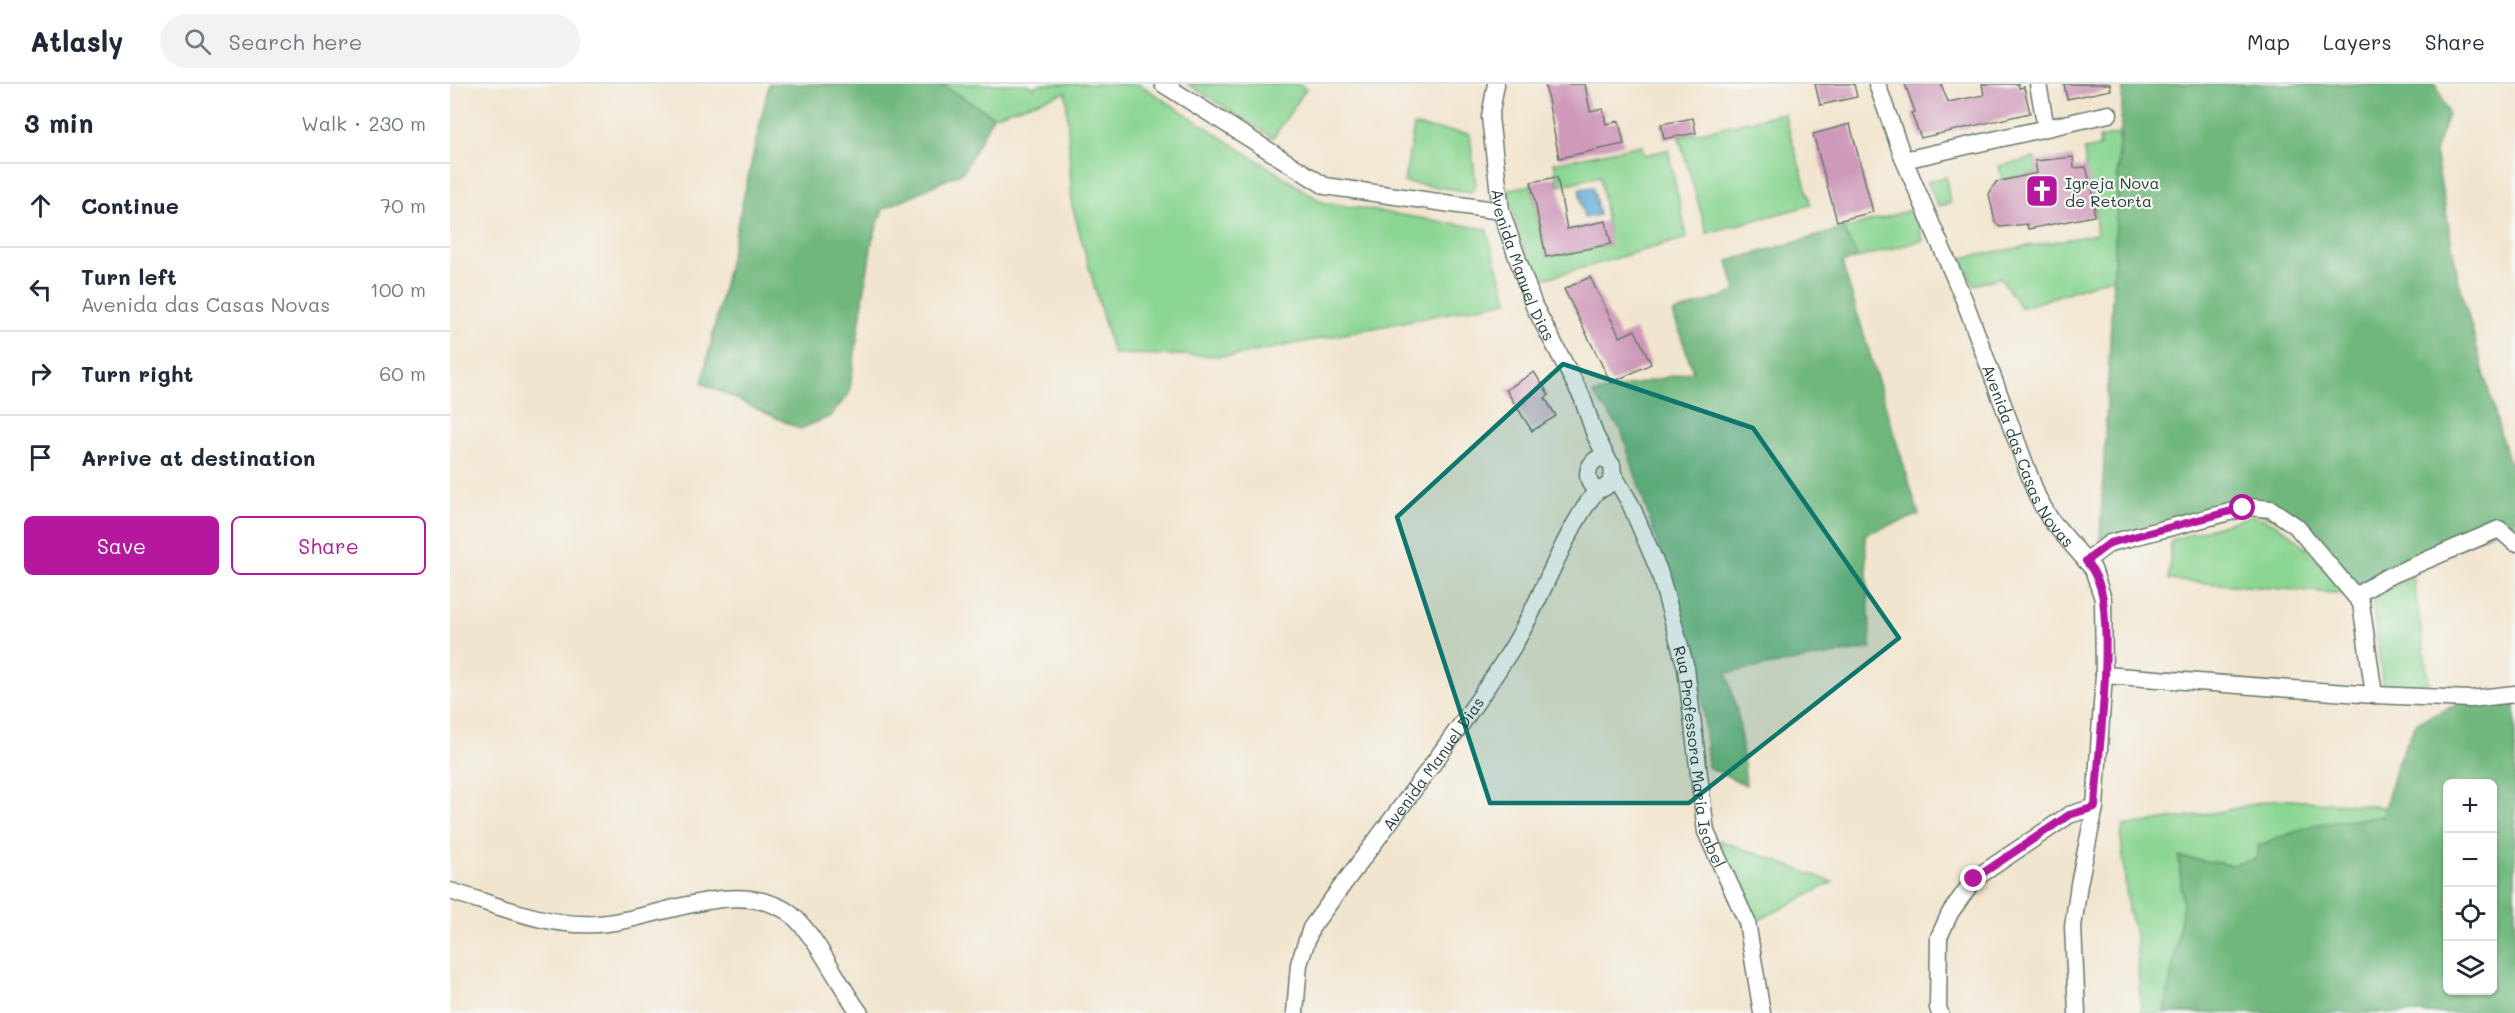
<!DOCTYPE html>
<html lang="en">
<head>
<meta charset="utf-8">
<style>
  :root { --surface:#fff; --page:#f2f2f3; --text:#1f2937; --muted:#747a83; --line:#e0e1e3; --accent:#b5179e }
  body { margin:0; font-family:Mali,sans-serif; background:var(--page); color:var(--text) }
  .controls { position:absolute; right:18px; bottom:18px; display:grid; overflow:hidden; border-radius:9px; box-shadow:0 2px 4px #0004 }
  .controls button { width:54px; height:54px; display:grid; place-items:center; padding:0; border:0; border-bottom:2px solid var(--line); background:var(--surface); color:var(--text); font:30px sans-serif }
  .stop { position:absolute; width:18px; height:18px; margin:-14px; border:4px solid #b5179e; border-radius:50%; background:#fff }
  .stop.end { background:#b5179e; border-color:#fff; box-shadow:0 2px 6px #0008 }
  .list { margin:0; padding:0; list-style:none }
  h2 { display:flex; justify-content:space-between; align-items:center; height:78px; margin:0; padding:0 24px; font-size:26px }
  h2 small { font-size:20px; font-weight:400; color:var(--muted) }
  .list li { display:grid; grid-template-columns:39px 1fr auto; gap:18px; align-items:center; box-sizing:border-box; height:84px; padding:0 24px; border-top:2px solid var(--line) }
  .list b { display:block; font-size:22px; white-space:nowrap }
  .list p { margin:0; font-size:20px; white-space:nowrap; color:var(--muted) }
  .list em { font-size:20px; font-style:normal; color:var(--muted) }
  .actions { display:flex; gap:12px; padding:18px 24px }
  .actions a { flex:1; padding:14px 0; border:2px solid var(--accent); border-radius:9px; text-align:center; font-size:21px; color:var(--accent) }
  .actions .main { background:var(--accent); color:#fff }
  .icon { flex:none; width:33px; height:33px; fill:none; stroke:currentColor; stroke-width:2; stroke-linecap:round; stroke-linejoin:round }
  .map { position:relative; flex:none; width:2065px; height:929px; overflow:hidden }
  header { display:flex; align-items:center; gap:36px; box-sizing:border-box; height:84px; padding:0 30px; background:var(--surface); border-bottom:2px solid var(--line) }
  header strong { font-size:28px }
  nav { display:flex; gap:33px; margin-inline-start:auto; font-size:21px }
  .search { width:420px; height:54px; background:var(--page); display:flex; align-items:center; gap:15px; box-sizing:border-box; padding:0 21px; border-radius:33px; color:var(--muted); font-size:22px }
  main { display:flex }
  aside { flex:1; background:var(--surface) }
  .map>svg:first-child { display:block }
  .green { fill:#8bd693; stroke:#558a64; stroke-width:1.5 }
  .forest { fill:#70b77d; stroke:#487a58; stroke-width:1.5; fill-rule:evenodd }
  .water { fill:#62aad9; stroke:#407486; stroke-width:1.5 }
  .building { fill:#cf99ba }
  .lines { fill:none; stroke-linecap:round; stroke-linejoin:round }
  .minor-casing { stroke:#69786a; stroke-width:19 }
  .minor { stroke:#fff; stroke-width:16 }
  .route { stroke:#b5179e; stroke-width:8 }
  .marked { fill:#0f766e; fill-opacity:0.2; stroke:#0f766e; stroke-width:4.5; stroke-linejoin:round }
  .labels { text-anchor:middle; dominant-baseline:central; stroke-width:4.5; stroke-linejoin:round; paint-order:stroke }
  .poi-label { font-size:16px; fill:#1f3d34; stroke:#f6f6f2; text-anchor:start }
  .street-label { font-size:16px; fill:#1f3d34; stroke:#f6f6f2 }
</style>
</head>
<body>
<header>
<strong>Atlasly</strong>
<div class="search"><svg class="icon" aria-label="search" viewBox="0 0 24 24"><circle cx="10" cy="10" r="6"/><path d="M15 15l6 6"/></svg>Search here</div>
<nav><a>Map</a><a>Layers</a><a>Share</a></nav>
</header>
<main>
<aside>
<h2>3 min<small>Walk · 230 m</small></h2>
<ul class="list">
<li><svg class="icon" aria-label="ahead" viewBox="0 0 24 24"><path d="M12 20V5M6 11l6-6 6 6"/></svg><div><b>Continue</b></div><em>70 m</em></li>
<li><svg class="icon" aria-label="left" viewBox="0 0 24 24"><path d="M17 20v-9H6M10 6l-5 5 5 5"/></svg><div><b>Turn left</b><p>Avenida das Casas Novas</p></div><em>100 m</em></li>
<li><svg class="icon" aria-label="right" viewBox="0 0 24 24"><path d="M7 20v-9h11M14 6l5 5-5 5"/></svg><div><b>Turn right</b></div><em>60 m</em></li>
<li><svg class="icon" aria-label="arrive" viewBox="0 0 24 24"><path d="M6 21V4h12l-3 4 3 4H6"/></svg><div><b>Arrive at destination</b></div></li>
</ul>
<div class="actions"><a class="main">Save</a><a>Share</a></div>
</aside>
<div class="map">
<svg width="2065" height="929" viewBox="0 0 2065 929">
  <rect width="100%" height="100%" fill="#f6f6f2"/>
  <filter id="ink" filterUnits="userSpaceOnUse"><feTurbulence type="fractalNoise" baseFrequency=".0167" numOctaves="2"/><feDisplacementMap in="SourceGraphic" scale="12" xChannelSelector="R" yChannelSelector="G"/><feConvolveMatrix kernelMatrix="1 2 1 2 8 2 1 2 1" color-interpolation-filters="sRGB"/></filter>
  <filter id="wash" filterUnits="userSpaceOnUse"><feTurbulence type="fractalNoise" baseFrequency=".008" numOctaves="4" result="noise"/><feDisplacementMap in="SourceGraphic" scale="24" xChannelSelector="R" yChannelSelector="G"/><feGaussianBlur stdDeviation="1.35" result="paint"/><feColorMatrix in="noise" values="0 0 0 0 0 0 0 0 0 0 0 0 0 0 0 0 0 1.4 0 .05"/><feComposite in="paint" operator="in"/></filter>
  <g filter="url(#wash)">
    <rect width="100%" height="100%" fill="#f2e5cf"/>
    <!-- green -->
    <g class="green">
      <polygon points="491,0 577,0 584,4 587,0 689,0 872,118 1036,145 1058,217 784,272 663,270 622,121 616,8 543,32"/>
      <polygon points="738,0 849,0 856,5 823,54"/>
      <polygon points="1334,29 1361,121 1257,149 1229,53"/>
      <polygon points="964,42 1020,50 1026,101 1021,108 954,98"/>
      <path d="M1669 50 1664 193 1571 224 1550 193 1524 201 1511 174 1647 150C1645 137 1645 102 1637 95L1634 66 1650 63 1649 54Z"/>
      <polygon points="1192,61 1194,71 1218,66 1237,154 1086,197 1068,149 1058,105 1081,101 1096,173 1160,161 1150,92 1109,102 1104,79"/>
      <polygon points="1585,74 1587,89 1552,96 1549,82"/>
      <polygon points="1496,93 1500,120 1488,122 1477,97"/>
      <polygon points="1465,125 1473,156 1408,174 1393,145"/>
      <path d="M1801 432C1843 439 1869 480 1897 510L1719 496 1721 456Z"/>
      <polygon points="1963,492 1980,608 1933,603 1922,514"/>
      <polygon points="1827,715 1935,723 1933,732 1864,741 1809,761 1806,775 1782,781 1729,774 1733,822 1715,929 1691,929 1686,851 1678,826 1671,753 1673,742 1769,728"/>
      <polygon points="1269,756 1383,798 1303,839"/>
    </g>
    <!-- forest -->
    <g class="forest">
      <polygon points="319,0 491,0 543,32 513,88 433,125 422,157 399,310 379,333 350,345 252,299"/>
      <polygon points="1673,0 1986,0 1998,30 1985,68 2008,194 2057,374 2065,385 2065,459 2049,445 1905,512 1846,442 1793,424 1650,455"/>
      <polygon points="1393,145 1408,174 1392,179 1469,431 1415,450 1421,564 1277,589 1289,636 1296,701 1258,683 1252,615 1242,568 1171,346 1143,310 1243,287 1223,229 1286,208 1278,177"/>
      <path d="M2065 610V929H1715L1733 822 1729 773 1782 781 1806 775 1809 761 1864 741 1933 732 1946 681 1967 638 2020 615ZM1998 700H2042V906H1998Z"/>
    </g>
    <!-- water -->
    <polygon class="water" points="1143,103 1149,131 1134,134 1129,105"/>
    <g id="blocks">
      <!-- building -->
      <g class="building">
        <polygon points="1095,0 1135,0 1140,27 1153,25 1156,40 1169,37 1174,60 1109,74"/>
        <polygon points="1365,0 1404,0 1407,13 1370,21"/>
        <polygon points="1455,0 1491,0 1498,18 1534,11 1532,0 1568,0 1569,4 1574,3 1580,29 1471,54 1461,29 1465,28"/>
        <polygon points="1614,0 1660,0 1661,6 1617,15"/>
        <polygon points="1243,34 1246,49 1214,55 1211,40"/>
        <polygon points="1400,40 1423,128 1387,137 1363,50"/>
        <polygon points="1623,73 1624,84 1636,83 1644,113 1644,132 1578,145 1577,140 1550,143 1545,138 1539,110 1546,98 1587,89 1585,77"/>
        <polygon points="1107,93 1117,145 1156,137 1161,160 1096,173 1081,98"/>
        <polygon points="1140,193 1170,253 1185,246 1201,280 1161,299 1114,205"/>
        <polygon points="1084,288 1099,311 1095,314 1106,332 1082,347 1056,306"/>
      </g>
    </g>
  </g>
  <g filter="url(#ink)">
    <use href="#blocks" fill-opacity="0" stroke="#69786a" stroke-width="1.5"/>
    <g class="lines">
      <defs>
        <g id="minor">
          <polyline points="713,0 875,102 1051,127"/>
          <path id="s1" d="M1046 0 1040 33 1051 127 1084 222 1132 313 1145 351 1158 376"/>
          <path id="s2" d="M1427 0 1454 76 1515 218 1587 412 1600 435 1643 485 1653 515 1654 591 1645 723 1629 800 1623 843 1627 929"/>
          <polyline points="1588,0 1596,44"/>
          <polyline points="1454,76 1659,30"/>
          <path id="s3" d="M1163 390 1180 419 1209 487 1236 584 1256 748 1297 838 1312 929"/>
          <polyline points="1636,477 1660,459 1799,423 1821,425 1846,442 1911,519 1924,611"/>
          <polyline points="1905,512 1935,494 2049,445 2065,459"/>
          <polyline points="1654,591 1924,611 2020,615 2065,610"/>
          <path d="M0 807C47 821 96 843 146 840 205 837 279 794 335 826 362 842 389 902 410 929"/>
          <path id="s4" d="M845 929 849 880 861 844C928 752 1000 662 1061 566 1093 515 1110 454 1147 406 1161 404 1164 393 1162 381L1152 373C1136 377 1133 398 1147 406"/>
          <polyline points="1490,929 1488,924 1489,853 1500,829 1524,795 1619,731 1645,723"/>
        </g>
      </defs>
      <!-- minor casing -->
      <use href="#minor" class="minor-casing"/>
      <!-- minor -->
      <use href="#minor" class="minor"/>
    </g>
  </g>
  <g class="lines" filter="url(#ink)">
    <!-- route -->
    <path class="route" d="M1524 795 1619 731 1645 723C1649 659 1661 578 1653 515 1651 501 1645 488 1636 477L1660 459 1793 424"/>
  </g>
  <!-- marked area -->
  <path class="marked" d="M1113 280 1303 344 1449 554 1239 719H1040L947 433Z"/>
  <!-- icons -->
  <defs>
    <symbol id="church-square" viewBox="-11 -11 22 22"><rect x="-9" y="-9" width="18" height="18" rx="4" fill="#b5179e" stroke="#f6f6f2"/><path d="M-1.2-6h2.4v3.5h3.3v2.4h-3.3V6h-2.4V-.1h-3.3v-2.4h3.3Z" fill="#fff"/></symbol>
  </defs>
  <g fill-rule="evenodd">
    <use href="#church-square" x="1573" y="88" width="38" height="38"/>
  </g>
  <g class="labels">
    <!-- poi labels -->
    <g class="poi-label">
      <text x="1615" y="98">Igreja Nova<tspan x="1615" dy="18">de Retorta</tspan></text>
    </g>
    <!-- street labels -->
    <g class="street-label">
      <text stroke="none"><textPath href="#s1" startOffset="186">Avenida Manuel Dias</textPath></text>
      <text stroke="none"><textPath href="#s2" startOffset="402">Avenida das Casas Novas</textPath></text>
      <text stroke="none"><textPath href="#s3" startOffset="298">Rua Professora Maria Isabel</textPath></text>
      <text stroke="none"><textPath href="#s4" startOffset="292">Avenida Manuel Dias</textPath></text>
    </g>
  </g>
</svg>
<div class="controls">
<button>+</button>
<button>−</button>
<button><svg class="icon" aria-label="locate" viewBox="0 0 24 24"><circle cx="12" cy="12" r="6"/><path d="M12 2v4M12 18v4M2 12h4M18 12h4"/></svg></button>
<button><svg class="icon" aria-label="layers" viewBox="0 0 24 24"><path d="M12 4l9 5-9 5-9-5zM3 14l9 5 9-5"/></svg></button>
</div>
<div class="stop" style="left:1793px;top:424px"></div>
<div class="stop end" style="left:1524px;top:795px"></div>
</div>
</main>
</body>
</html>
